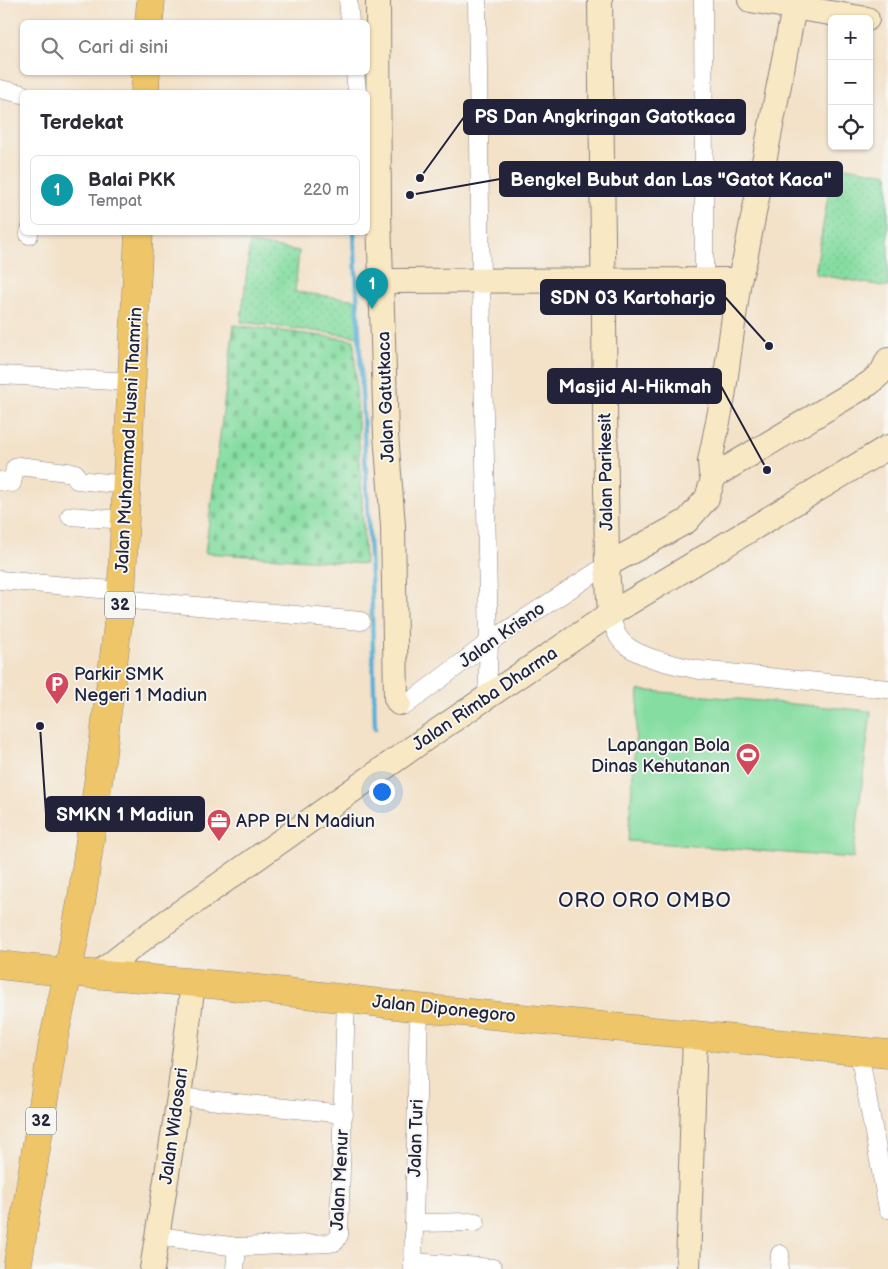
<!DOCTYPE html>
<html lang="id">
<head>
<meta charset="utf-8">
<style>
  :root { --surface:#fff; --page:#f2f2f3; --text:#2b2b33; --muted:#7c7c81; --line:#e1e1e2; --accent:#2563eb }
  body { margin:0; font-family:"Balsamiq Sans",sans-serif; background:var(--page); color:var(--text) }
  .controls { position:absolute; right:15px; top:15px; display:grid; overflow:hidden; border-radius:8px; box-shadow:0 1px 4px #0004 }
  .controls button { width:45px; height:45px; display:grid; place-items:center; padding:0; border:0; border-bottom:1px solid var(--line); background:var(--surface); color:var(--text); font:25px sans-serif }
  .you { position:absolute; left:381px; top:791px; width:18px; height:18px; margin:-12px; border:4px solid #fff; border-radius:50%; background:#1a73e8; box-shadow:0 0 0 8px #1a73e833 }
  .badge { display:grid; place-items:center; width:32px; height:32px; border-radius:50%; background:var(--accent); color:#fff; font-size:16px; font-weight:700 }
  .pin { position:absolute; translate:-50% -41px; filter:drop-shadow(0 1px 2px #0008) }
  .pin::after { content:''; position:absolute; top:26px; width:18px; height:15px; background:inherit; clip-path:polygon(0 0,100% 0,50% 100%) }
  .list { margin:0; padding:0; list-style:none }
  h2 { display:flex; justify-content:space-between; align-items:center; height:65px; margin:0; padding:0 20px; font-size:21px }
  h2 small { font-size:16px; font-weight:400; color:var(--muted) }
  .list li { display:grid; grid-template-columns:32px 1fr auto; gap:15px; align-items:center; box-sizing:border-box; height:70px; margin:0 10px 10px; padding:0 10px; border:1px solid var(--line); border-radius:8px }
  .list b { display:block; font-size:19px; white-space:nowrap }
  .list p { margin:0; font-size:16px; white-space:nowrap; color:var(--muted) }
  .list em { font-size:16px; font-style:normal; color:var(--muted) }
  .icon { flex:none; width:28px; height:28px; fill:none; stroke:currentColor; stroke-width:2; stroke-linecap:round; stroke-linejoin:round }
  .map { position:relative; flex:none; width:888px; height:1269px; overflow:hidden }
  .search { position:absolute; background:var(--surface); box-shadow:0 1px 4px #0004; left:20px; top:20px; width:350px; height:55px; display:flex; align-items:center; gap:12px; box-sizing:border-box; padding:0 18px; border-radius:8px; color:var(--muted); font-size:19px }
  .panel { position:absolute; background:var(--surface); box-shadow:0 1px 4px #0004; left:20px; top:90px; width:350px; height:145px; border-radius:8px }
  .map>svg:first-child { display:block }
  .grass { fill:url(#grass-dots); stroke:#54806e }
  .cemetery { fill:url(#cemetery-stones); stroke:#54806e }
  .park { fill:#86dda1; stroke:#54806e }
  .lines { fill:none; stroke-linecap:round; stroke-linejoin:round }
  .stream { stroke:#58afd4; stroke-width:4.5 }
  .street-casing { stroke:#8a8282; stroke-width:19 }
  .secondary-casing { stroke:#8a8282; stroke-width:26 }
  .primary-casing { stroke:#8a8282; stroke-width:29 }
  .highway-casing { stroke:#8a8282; stroke-width:29 }
  .street { stroke:#fff; stroke-width:18 }
  .secondary { stroke:#f8e8c3; stroke-width:24 }
  .primary { stroke:#eec569; stroke-width:28 }
  .highway { stroke:#eec569; stroke-width:28 }
  .labels { text-anchor:middle; dominant-baseline:central; stroke-width:4; stroke-linejoin:round; paint-order:stroke }
  .shield { fill:#f6f6f2; stroke:#626272; stroke-width:1 }
  .shield-label { font-size:16px; font-weight:bold; fill:#22223b }
  .street-label { font-size:18px; fill:#22223b; stroke:#f6f6f2 }
  .poi-label { font-size:18px; fill:#22223b; stroke:#f6f6f2; text-anchor:start }
  .quarter-label { font-size:20px; letter-spacing:1px; fill:#22223b; stroke:#f6f6f2 }
  .leader { fill:none; stroke:#22223b; stroke-width:2 }
  .callout-dot { fill:#22223b; stroke:#f6f6f2; stroke-width:2 }
  .callout { fill:#22223b; stroke:#22223b; stroke-width:2 }
  .callout-label { font-size:19px; text-anchor:middle; font-weight:bold; fill:#fff }
</style>
</head>
<body>
<div class="map">
<svg width="888" height="1269" viewBox="0 0 888 1269">
  <defs>
    <pattern id="grass-dots" width="8" height="8" patternUnits="userSpaceOnUse" patternTransform="scale(1.25)"><rect width="8" height="8" fill="#86dda1"/><path d="M2 2h.1M6 6h.1" fill="none" stroke="#73bd8c" stroke-width="1.8" stroke-linecap="round"/></pattern>
    <pattern id="cemetery-stones" width="16" height="16" patternUnits="userSpaceOnUse" patternTransform="scale(1.25)"><rect width="16" height="16" fill="#86dda1"/><path d="M2 7V4a2 2 0 0 1 4 0v3zM10 15v-3a2 2 0 0 1 4 0v3z" fill="#73bd8c"/></pattern>
  </defs>
  <rect width="100%" height="100%" fill="#f6f6f2"/>
  <filter id="ink" filterUnits="userSpaceOnUse"><feTurbulence type="fractalNoise" baseFrequency=".02" numOctaves="2"/><feDisplacementMap in="SourceGraphic" scale="10" xChannelSelector="R" yChannelSelector="G"/><feConvolveMatrix kernelMatrix="1 2 1 2 8 2 1 2 1" color-interpolation-filters="sRGB"/></filter>
  <filter id="wash" filterUnits="userSpaceOnUse"><feTurbulence type="fractalNoise" baseFrequency=".0096" numOctaves="4" result="noise"/><feDisplacementMap in="SourceGraphic" scale="20" xChannelSelector="R" yChannelSelector="G"/><feGaussianBlur stdDeviation="1.12" result="paint"/><feColorMatrix in="noise" values="0 0 0 0 0 0 0 0 0 0 0 0 0 0 0 0 0 1.4 0 .05"/><feComposite in="paint" operator="in"/></filter>
  <g filter="url(#wash)">
    <rect width="100%" height="100%" fill="#f3e1c8"/>
    <!-- grass -->
    <g class="grass">
      <polygon points="833,165 888,174 888,287 815,274"/>
      <polygon points="250,243 299,251 295,292 358,300 360,337 241,322"/>
    </g>
    <!-- cemetery -->
    <polygon class="cemetery" points="234,325 354,340 365,564 205,553"/>
    <!-- park -->
    <polygon class="park" points="639,690 871,711 853,858 628,841"/>
    <g class="lines">
      <!-- stream -->
      <polyline class="stream" points="354,232 371,575 375,729"/>
    </g>
  </g>
  <g filter="url(#ink)">
    <g class="lines">
      <defs>
        <g id="street">
          <polyline points="348,0 350,22"/>
          <polyline points="477,0 481,281 489,642 487,698"/>
          <polyline points="703,0 704,174 760,183"/>
          <polyline points="355,72 357,92"/>
          <polyline points="0,89 22,94"/>
          <polyline points="704,174 704,280"/>
          <polyline points="29,235 29,232"/>
          <polyline points="0,375 133,382"/>
          <polyline points="0,481 12,483 15,468 19,466 75,473 77,480 127,485"/>
          <polyline points="70,516 125,520"/>
          <polyline points="0,580 122,591"/>
          <polyline points="121,599 361,621"/>
          <path d="M610 614C612 621 614 629 618 636 629 657 677 665 699 670L888 689"/>
          <polyline points="399,703 403,705 406,705 489,642 607,565"/>
          <polyline points="859,1052 888,1209"/>
          <polyline points="179,1097 344,1114"/>
          <polyline points="414,1223 476,1222"/>
          <polyline points="158,1236 237,1247 330,1243 335,1242 339,1235 346,998"/>
          <polyline points="413,1262 493,1268"/>
          <polyline points="235,1269 237,1247"/>
          <polyline points="413,1269 419,1008"/>
          <polyline points="779,1269 780,1254"/>
        </g>
        <g id="secondary">
          <polyline points="378,0 379,217 386,434 393,526 396,698 399,703"/>
          <polyline points="600,0 607,565 610,614"/>
          <polyline points="750,0 867,19"/>
          <polyline points="382,281 739,280"/>
          <polyline points="714,476 711,473 710,461 723,397 739,280 745,259 794,8"/>
          <polyline points="607,565 687,521 707,498 714,476 870,383 882,372 888,360"/>
          <polyline points="97,975 148,935 425,739 610,614 888,447"/>
          <polyline points="152,1269 179,1097 193,983"/>
          <polyline points="688,1269 695,1034"/>
        </g>
        <path id="primary" d="M0 965C54 972 108 975 163 980 248 987 334 997 419 1008L888 1054"/>
        <g id="highway">
          <polyline points="149,22 151,0"/>
          <polyline points="145,92 146,72"/>
          <polyline points="17,1269 53,1042 68,973 82,897 102,754 121,599 139,232"/>
        </g>
      </defs>
      <!-- street casing -->
      <use href="#street" class="street-casing"/>
      <!-- secondary casing -->
      <use href="#secondary" class="secondary-casing"/>
      <!-- primary casing -->
      <use href="#primary" class="primary-casing"/>
      <!-- highway casing -->
      <use href="#highway" class="highway-casing"/>
      <!-- street -->
      <use href="#street" class="street"/>
      <!-- secondary -->
      <use href="#secondary" class="secondary"/>
      <!-- primary -->
      <use href="#primary" class="primary"/>
      <!-- highway -->
      <use href="#highway" class="highway"/>
    </g>
  </g>
  <!-- icons -->
  <defs>
    <symbol id="parking-pin" viewBox="-11 -11 22 30"><path d="M0 17L-7.5 6A9.5 9.5 0 1 1 7.5 6Z" fill="#d1495b" stroke="#f6f6f2"/><path d="M-3.5-5.5H1a3.5 3.5 0 0 1 0 7H-1V5.5H-3.5ZM-1-3.4V-.6H.8a1.4 1.4 0 0 0 0-2.8Z" fill="#fff"/></symbol>
    <symbol id="stadium-pin" viewBox="-11 -11 22 30"><path d="M0 17L-7.5 6A9.5 9.5 0 1 1 7.5 6Z" fill="#d1495b" stroke="#f6f6f2"/><path d="M0-5a6.5 5 0 1 0 0 10a6.5 5 0 1 0 0-10ZM-3.5-1.8h7v3.6h-7Z" fill="#fff"/></symbol>
    <symbol id="office-pin" viewBox="-11 -11 22 30"><path d="M0 17L-7.5 6A9.5 9.5 0 1 1 7.5 6Z" fill="#d1495b" stroke="#f6f6f2"/><path d="M-6-3h4V-5.5h4V-3h4V5H-6ZM-1-4.5V-3h2v-1.5ZM-6 0V1H6V0Z" fill="#fff"/></symbol>
  </defs>
  <g fill-rule="evenodd">
    <use href="#parking-pin" x="43" y="670" width="28" height="38"/>
    <use href="#stadium-pin" x="734" y="741" width="28" height="38"/>
    <use href="#office-pin" x="205" y="807" width="28" height="38"/>
  </g>
  <g class="labels">
    <!-- shield labels -->
    <g class="shield">
      <rect x="105" y="591.5" width="30" height="27" rx="4"/>
      <rect x="26" y="1107.5" width="30" height="27" rx="4"/>
    </g>
    <g class="shield-label">
      <text x="120" y="605">32</text>
      <text x="41" y="1121">32</text>
    </g>
    <!-- street labels -->
    <g class="street-label">
      <text transform="translate(386 397) rotate(-92)">Jalan Gatutkaca</text>
      <text transform="translate(129 440) rotate(-87)">Jalan Muhammad Husni Thamrin</text>
      <text transform="translate(606 472) rotate(-91)">Jalan Parikesit</text>
      <text transform="translate(502 635) rotate(-35)">Jalan Krisno</text>
      <text transform="translate(485 699) rotate(-34)">Jalan Rimba Dharma</text>
      <text transform="translate(444 1009) rotate(6)">Jalan Diponegoro</text>
      <text transform="translate(174 1126) rotate(-82)">Jalan Widosari</text>
      <text transform="translate(416 1138) rotate(-88)">Jalan Turi</text>
      <text transform="translate(340 1180) rotate(-87)">Jalan Menur</text>
    </g>
    <!-- poi labels -->
    <g class="poi-label">
      <text x="74" y="674">Parkir SMK<tspan x="74" dy="21">Negeri 1 Madiun</tspan></text>
      <text x="730" y="745" text-anchor="end">Lapangan Bola<tspan x="730" dy="21">Dinas Kehutanan</tspan></text>
      <text x="236" y="821">APP PLN Madiun</text>
    </g>
    <!-- quarter labels -->
    <g class="quarter-label">
      <text x="645" y="901">ORO ORO OMBO</text>
    </g>
  </g>
  <!-- callouts -->
  <path class="leader" d="M420 178L464 117M410 195L500 179M769 346L725 297M767 470L721 386M40 726L46 814"/>
  <g class="callout-dot">
    <circle cx="420" cy="178" r="5"/>
    <circle cx="410" cy="195" r="5"/>
    <circle cx="769" cy="346" r="5"/>
    <circle cx="767" cy="470" r="5"/>
    <circle cx="40" cy="726" r="5"/>
  </g>
  <g class="callout">
    <rect x="464" y="100" width="281" height="34" rx="5"/>
    <rect x="500" y="162" width="342" height="34" rx="5"/>
    <rect x="541" y="280" width="184" height="34" rx="5"/>
    <rect x="548" y="369" width="173" height="34" rx="5"/>
    <rect x="46" y="797" width="158" height="34" rx="5"/>
  </g>
  <g class="callout-label">
    <text x="605" y="123">PS Dan Angkringan Gatotkaca</text>
    <text x="671" y="186">Bengkel Bubut dan Las "Gatot Kaca"</text>
    <text x="633" y="304">SDN 03 Kartoharjo</text>
    <text x="635" y="393">Masjid Al-Hikmah</text>
    <text x="125" y="821">SMKN 1 Madiun</text>
  </g>
</svg>
<div class="controls">
<button>+</button>
<button>−</button>
<button><svg class="icon" aria-label="locate" viewBox="0 0 24 24"><circle cx="12" cy="12" r="6"/><path d="M12 2v4M12 18v4M2 12h4M18 12h4"/></svg></button>
</div>
<div class="you"></div>
<div class="pin badge" style="left:372px;top:309px;background:#0f9aa8">1</div>
<div class="search"><svg class="icon" aria-label="search" viewBox="0 0 24 24"><circle cx="10" cy="10" r="6"/><path d="M15 15l6 6"/></svg>Cari di sini</div>
<section class="panel">
<h2>Terdekat<small></small></h2>
<ul class="list">
<li><span class="badge" style="background:#0f9aa8">1</span><div><b>Balai PKK</b><p>Tempat</p></div><em>220 m</em></li>
</ul>
</section>
</div>
</body>
</html>
